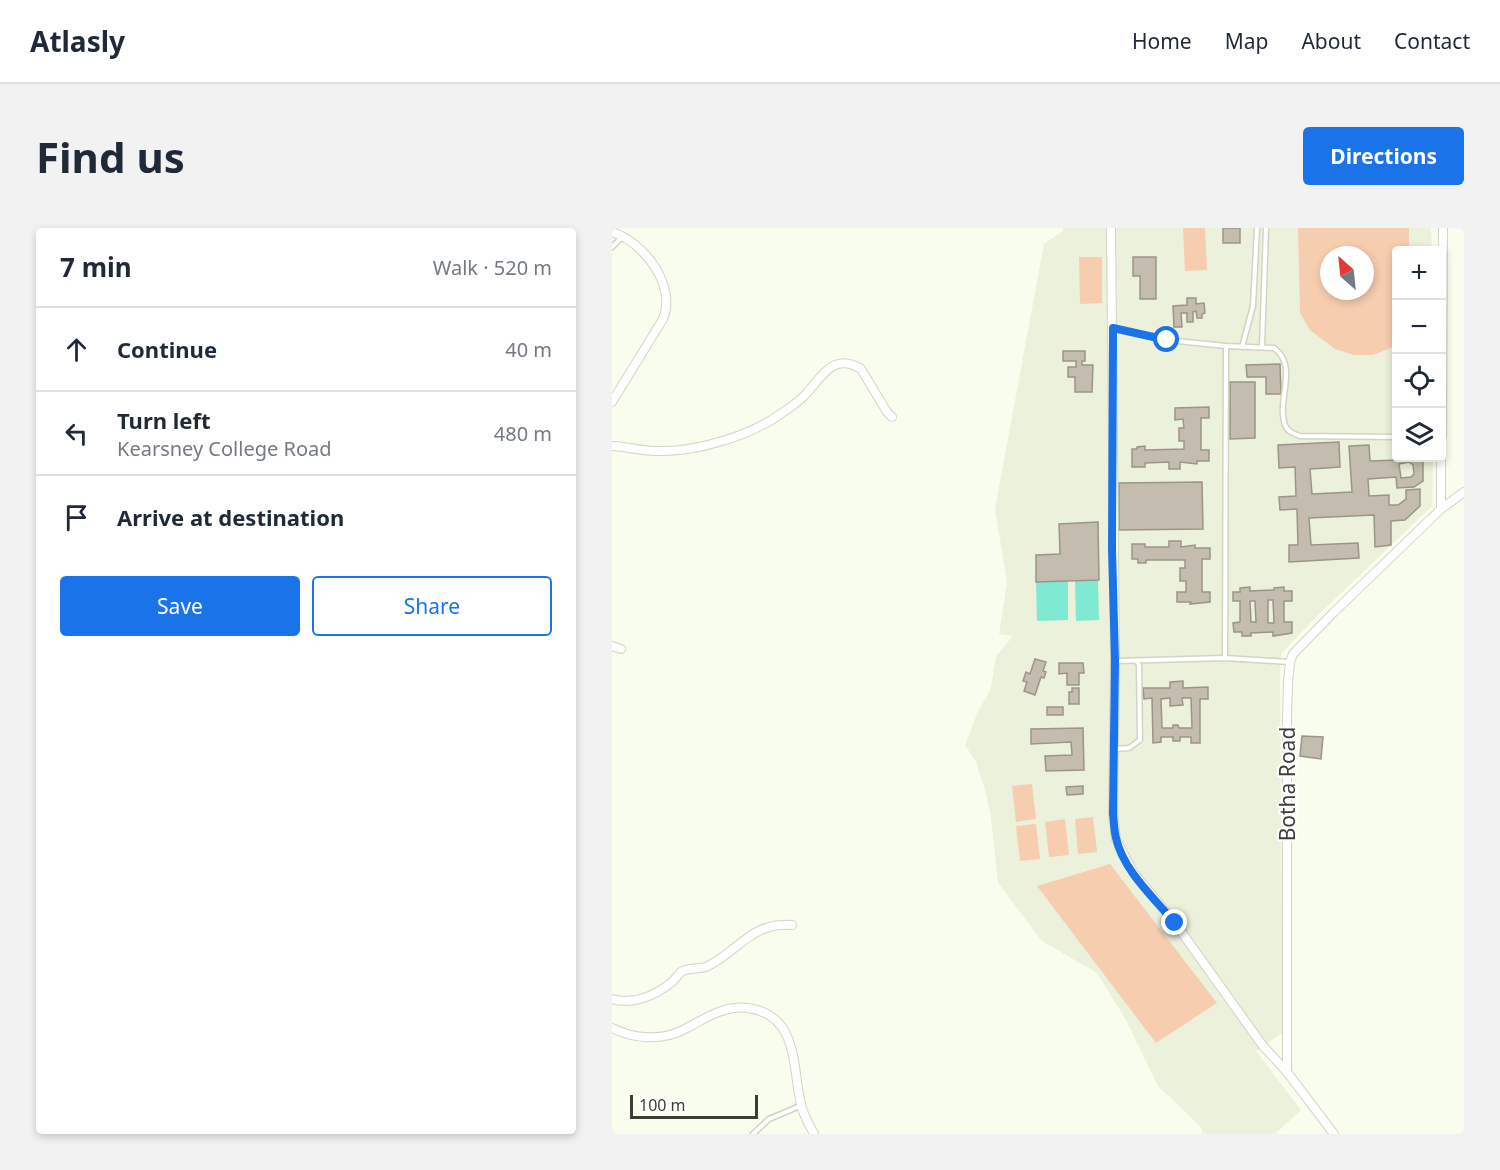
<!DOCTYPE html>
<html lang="en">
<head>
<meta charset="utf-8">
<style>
  :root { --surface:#fff; --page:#f2f2f3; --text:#1f2937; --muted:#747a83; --line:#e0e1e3; --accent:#1a73e8 }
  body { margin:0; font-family:"Noto Sans",sans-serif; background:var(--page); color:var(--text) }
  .controls { position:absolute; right:18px; top:18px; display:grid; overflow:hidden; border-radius:6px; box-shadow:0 3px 9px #0003 }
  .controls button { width:54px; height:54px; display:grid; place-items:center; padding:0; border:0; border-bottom:2px solid var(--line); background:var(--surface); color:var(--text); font:30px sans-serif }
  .compass { position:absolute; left:708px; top:18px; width:54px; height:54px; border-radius:50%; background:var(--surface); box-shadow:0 3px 9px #0003; rotate:333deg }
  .scale { position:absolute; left:18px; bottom:15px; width:128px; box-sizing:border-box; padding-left:6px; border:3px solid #3c3d37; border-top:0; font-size:16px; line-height:21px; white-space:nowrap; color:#3c3d37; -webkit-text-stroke:4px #fff; paint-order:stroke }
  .stop { position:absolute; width:18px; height:18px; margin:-14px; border:4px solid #1a73e8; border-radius:50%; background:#fff }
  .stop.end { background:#1a73e8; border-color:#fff; box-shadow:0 2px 6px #0008 }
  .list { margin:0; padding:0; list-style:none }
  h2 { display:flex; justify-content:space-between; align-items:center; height:78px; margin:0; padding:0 24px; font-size:26px }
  h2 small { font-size:20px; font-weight:400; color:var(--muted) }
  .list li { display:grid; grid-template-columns:39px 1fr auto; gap:18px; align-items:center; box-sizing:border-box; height:84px; padding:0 24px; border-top:2px solid var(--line) }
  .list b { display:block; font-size:22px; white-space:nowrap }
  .list p { margin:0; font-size:20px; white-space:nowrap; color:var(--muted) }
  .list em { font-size:20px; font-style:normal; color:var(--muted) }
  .actions { display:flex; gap:12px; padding:18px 24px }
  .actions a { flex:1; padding:14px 0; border:2px solid var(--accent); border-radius:6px; text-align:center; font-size:21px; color:var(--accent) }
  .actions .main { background:var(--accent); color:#fff }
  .icon { flex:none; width:33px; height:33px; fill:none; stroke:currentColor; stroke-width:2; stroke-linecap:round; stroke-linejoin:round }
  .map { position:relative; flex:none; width:852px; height:906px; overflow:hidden; border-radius:6px }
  header { display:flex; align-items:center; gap:36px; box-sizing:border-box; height:84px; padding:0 30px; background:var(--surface); border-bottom:2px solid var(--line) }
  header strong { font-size:28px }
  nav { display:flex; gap:33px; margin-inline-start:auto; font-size:21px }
  .intro { display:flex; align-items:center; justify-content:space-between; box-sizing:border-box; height:144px; padding:0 36px }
  h1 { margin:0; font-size:42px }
  .button { padding:15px 27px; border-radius:6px; background:var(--accent); color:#fff; font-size:21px; font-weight:700 }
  main { display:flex; gap:36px; padding:0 36px }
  aside { flex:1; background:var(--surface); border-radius:6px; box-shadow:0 3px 9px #0003 }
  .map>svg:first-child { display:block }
  .built { fill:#ecf1db; fill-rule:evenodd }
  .green { fill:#f7cdb0; fill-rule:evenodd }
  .water { fill:#7fe9d1 }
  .building { fill:#c4bdaf; stroke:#9b9587; stroke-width:1.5; fill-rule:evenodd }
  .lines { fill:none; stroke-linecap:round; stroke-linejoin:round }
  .service-casing { stroke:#d1d5c5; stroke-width:7 }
  .minor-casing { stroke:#d1d5c5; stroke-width:10 }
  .service { stroke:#fff; stroke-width:4 }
  .minor { stroke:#fff; stroke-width:8 }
  .route { stroke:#1a73e8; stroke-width:8 }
  .labels { text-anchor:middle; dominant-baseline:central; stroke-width:4.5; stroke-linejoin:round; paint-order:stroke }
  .street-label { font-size:21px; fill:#3c3d37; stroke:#fff }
</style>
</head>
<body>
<header>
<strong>Atlasly</strong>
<nav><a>Home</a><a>Map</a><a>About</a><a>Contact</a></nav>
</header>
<div class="intro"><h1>Find us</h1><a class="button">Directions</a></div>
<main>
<aside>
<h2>7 min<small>Walk · 520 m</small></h2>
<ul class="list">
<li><svg class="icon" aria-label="ahead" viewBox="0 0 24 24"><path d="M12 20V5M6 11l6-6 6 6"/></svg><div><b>Continue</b></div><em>40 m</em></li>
<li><svg class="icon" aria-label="left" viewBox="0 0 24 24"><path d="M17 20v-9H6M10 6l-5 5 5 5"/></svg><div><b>Turn left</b><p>Kearsney College Road</p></div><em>480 m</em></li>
<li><svg class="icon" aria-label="arrive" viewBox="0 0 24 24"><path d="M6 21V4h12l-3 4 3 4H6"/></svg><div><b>Arrive at destination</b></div></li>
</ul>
<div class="actions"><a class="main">Save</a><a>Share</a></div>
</aside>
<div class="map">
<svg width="852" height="906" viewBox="0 0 852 906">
  <rect width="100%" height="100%" fill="#f9fded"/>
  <!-- built -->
  <path class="built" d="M451 0H819L820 22H784V230H821L820 278 699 394 670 425 668 432 670 732 673 803 644 823 689 882 663 906H590L589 899 546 858 513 790 485 745 430 713 386 655 379 589 373 562 364 534 353 517 365 486 379 460 384 428 401 408 387 406 395 354 383 281 432 16 451 3ZM717 27H753V63H717Z"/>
  <!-- green -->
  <g class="green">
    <polygon points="571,0 593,0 595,42 573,43"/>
    <path d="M686 0H797V22H784V118L761 127H742L723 121 698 102 688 85ZM717 27H753V63H717Z"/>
    <polygon points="467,29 490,29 490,75 468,76"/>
    <polygon points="420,556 424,591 404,594 400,558"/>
    <polygon points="481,589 485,624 466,626 463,591"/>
    <polygon points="453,591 457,627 437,629 433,594"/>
    <polygon points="424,596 428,631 408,633 404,598"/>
    <polygon points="498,636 605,775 544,815 425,658"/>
  </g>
  <!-- water -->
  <g class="water">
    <polygon points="486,352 487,392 464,393 463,353"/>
    <polygon points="456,353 456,392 425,393 424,354"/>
  </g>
  <!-- building -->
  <g class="building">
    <rect x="611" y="0" width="17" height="15"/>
    <polygon points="521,29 544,29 544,71 528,71 528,48 521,48"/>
    <polygon points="575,70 584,70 584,76 592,75 593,85 590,86 590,90 585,90 584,83 581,84 581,94 575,94 575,85 569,85 570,99 562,99 561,78 575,77"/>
    <polygon points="451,123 473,123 473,133 470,133 470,137 481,137 480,164 463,164 463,149 456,149 456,139 464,139 464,133 451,133"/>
    <polygon points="668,136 669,166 654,166 654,149 635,149 634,137"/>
    <polygon points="618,154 643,154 643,210 618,211"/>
    <polygon points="597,179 597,190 589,190 589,222 597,222 597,233 585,233 585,236 568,234 568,241 557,241 557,234 533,235 533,239 520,239 520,221 525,221 525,219 533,218 533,222 572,221 572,213 567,213 567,200 572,200 571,191 563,192 563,180"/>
    <path d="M727 214 728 239 698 241 700 266 740 264 737 218 757 217 758 233 786 232V230H807L811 232V253L802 259 785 260 784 249 756 251 757 268 777 267V277H786L794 271V262L808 261V278L793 292 779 293V317L763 319 762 287 697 290 699 317 746 315 747 330 677 334V317H686L685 281 668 282 667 269 684 268 683 239 667 240 666 217ZM797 234 801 237 802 246 799 249 789 250 787 236Z"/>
    <polygon points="590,254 591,301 507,302 507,255"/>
    <polygon points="486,294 487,352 424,354 424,327 448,326 447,296"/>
    <polygon points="557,313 569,313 569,319 583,317 583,320 598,320 598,331 590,331 590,364 598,364 598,374 578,376 579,374 565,374 565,364 574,364 574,353 568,353 568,340 573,340 573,332 534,332 534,335 526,335 526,331 520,331 520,316 533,316 533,319 557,319"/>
    <path d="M638 359V363L662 362V360L672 359V363H680V373H672V394H680V405L661 408V404L639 405V408H630V404H622L621 395 628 394V373H621V364H628V360ZM656 372H661L662 395H656ZM638 373H643L644 394H639Z"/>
    <polygon points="423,431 434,434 431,443 434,444 432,450 429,449 423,467 412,463 415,454 411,453 414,444 418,446"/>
    <polygon points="447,435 471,435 472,445 467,445 467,457 455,457 455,445 447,446"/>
    <path d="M571 453V460L596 459V471H588V515H579V509H568V513H561V509H549V514L541 515 540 470 532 471 531 460H558V454ZM558 470V478L571 477 570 470H579L580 500H567L566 497H561V500H550L549 471Z"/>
    <polygon points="460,460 467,460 467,476 457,476 457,464 460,464"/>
    <rect x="435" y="479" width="16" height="8"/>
    <polygon points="471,500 472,542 434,543 433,528 460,527 459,514 419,516 419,501"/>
    <polygon points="690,508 711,509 709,531 688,528"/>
    <polygon points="471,558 471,566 455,567 454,559"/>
  </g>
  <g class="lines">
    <defs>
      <g id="service">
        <polyline points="0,19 10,9"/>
        <path d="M501 100 555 112 614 118 662 120C687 138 664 173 673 197 676 204 682 206 688 208L784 209"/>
        <polyline points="650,118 654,0"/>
        <polyline points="630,119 641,78 645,0"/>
        <polyline points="613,430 614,118"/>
        <polyline points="504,433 613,430 678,434"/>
        <polyline points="502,521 517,520 528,512 527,437 525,434"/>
        <polyline points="141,906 157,891 188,878"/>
      </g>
      <g id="minor">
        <polyline points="499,0 503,433 501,586 504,611 521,644 563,695 651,818 675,844 722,906"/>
        <path d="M0 4C32 14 65 58 51 91L0 174"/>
        <polyline points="830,208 831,0"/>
        <path d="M0 218C17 219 34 224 51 223 85 223 132 209 161 191 171 184 183 177 191 169 209 151 220 123 249 141L275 184 280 189"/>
        <polyline points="829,281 829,230"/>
        <polyline points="0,418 9,421"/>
        <path d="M0 771C21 777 43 768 60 754 63 751 66 747 69 744 77 739 88 742 96 738 128 722 139 694 180 697"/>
        <path d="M0 800C22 811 49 813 71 802 93 791 110 777 136 780 187 787 180 839 189 876 191 887 197 896 202 906"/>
        <polyline points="675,844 675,490 676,455 678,434 681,426 722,384 829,281 852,264"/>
      </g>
    </defs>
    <!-- service casing -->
    <use href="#service" class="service-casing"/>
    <!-- minor casing -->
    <use href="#minor" class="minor-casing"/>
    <!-- service -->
    <use href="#service" class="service"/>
    <!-- minor -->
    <use href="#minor" class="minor"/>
  </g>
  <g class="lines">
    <!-- route -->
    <path class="route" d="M555 112 501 100 500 321 503 433 501 586C502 594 502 602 504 610 511 642 542 670 563 695"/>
  </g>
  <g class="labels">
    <!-- street labels -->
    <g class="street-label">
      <text transform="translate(675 556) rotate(-90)">Botha Road</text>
    </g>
  </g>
</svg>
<div class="controls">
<button>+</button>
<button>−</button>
<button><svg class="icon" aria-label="locate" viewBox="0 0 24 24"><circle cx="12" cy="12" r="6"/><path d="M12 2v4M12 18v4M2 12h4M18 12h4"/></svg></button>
<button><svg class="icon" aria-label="layers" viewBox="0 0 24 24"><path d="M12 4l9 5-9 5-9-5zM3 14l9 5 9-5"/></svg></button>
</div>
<svg class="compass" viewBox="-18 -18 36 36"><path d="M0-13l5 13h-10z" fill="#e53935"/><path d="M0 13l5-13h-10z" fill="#747a83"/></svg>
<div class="scale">100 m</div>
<div class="stop" style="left:555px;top:112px"></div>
<div class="stop end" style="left:563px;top:695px"></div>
</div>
</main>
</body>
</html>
